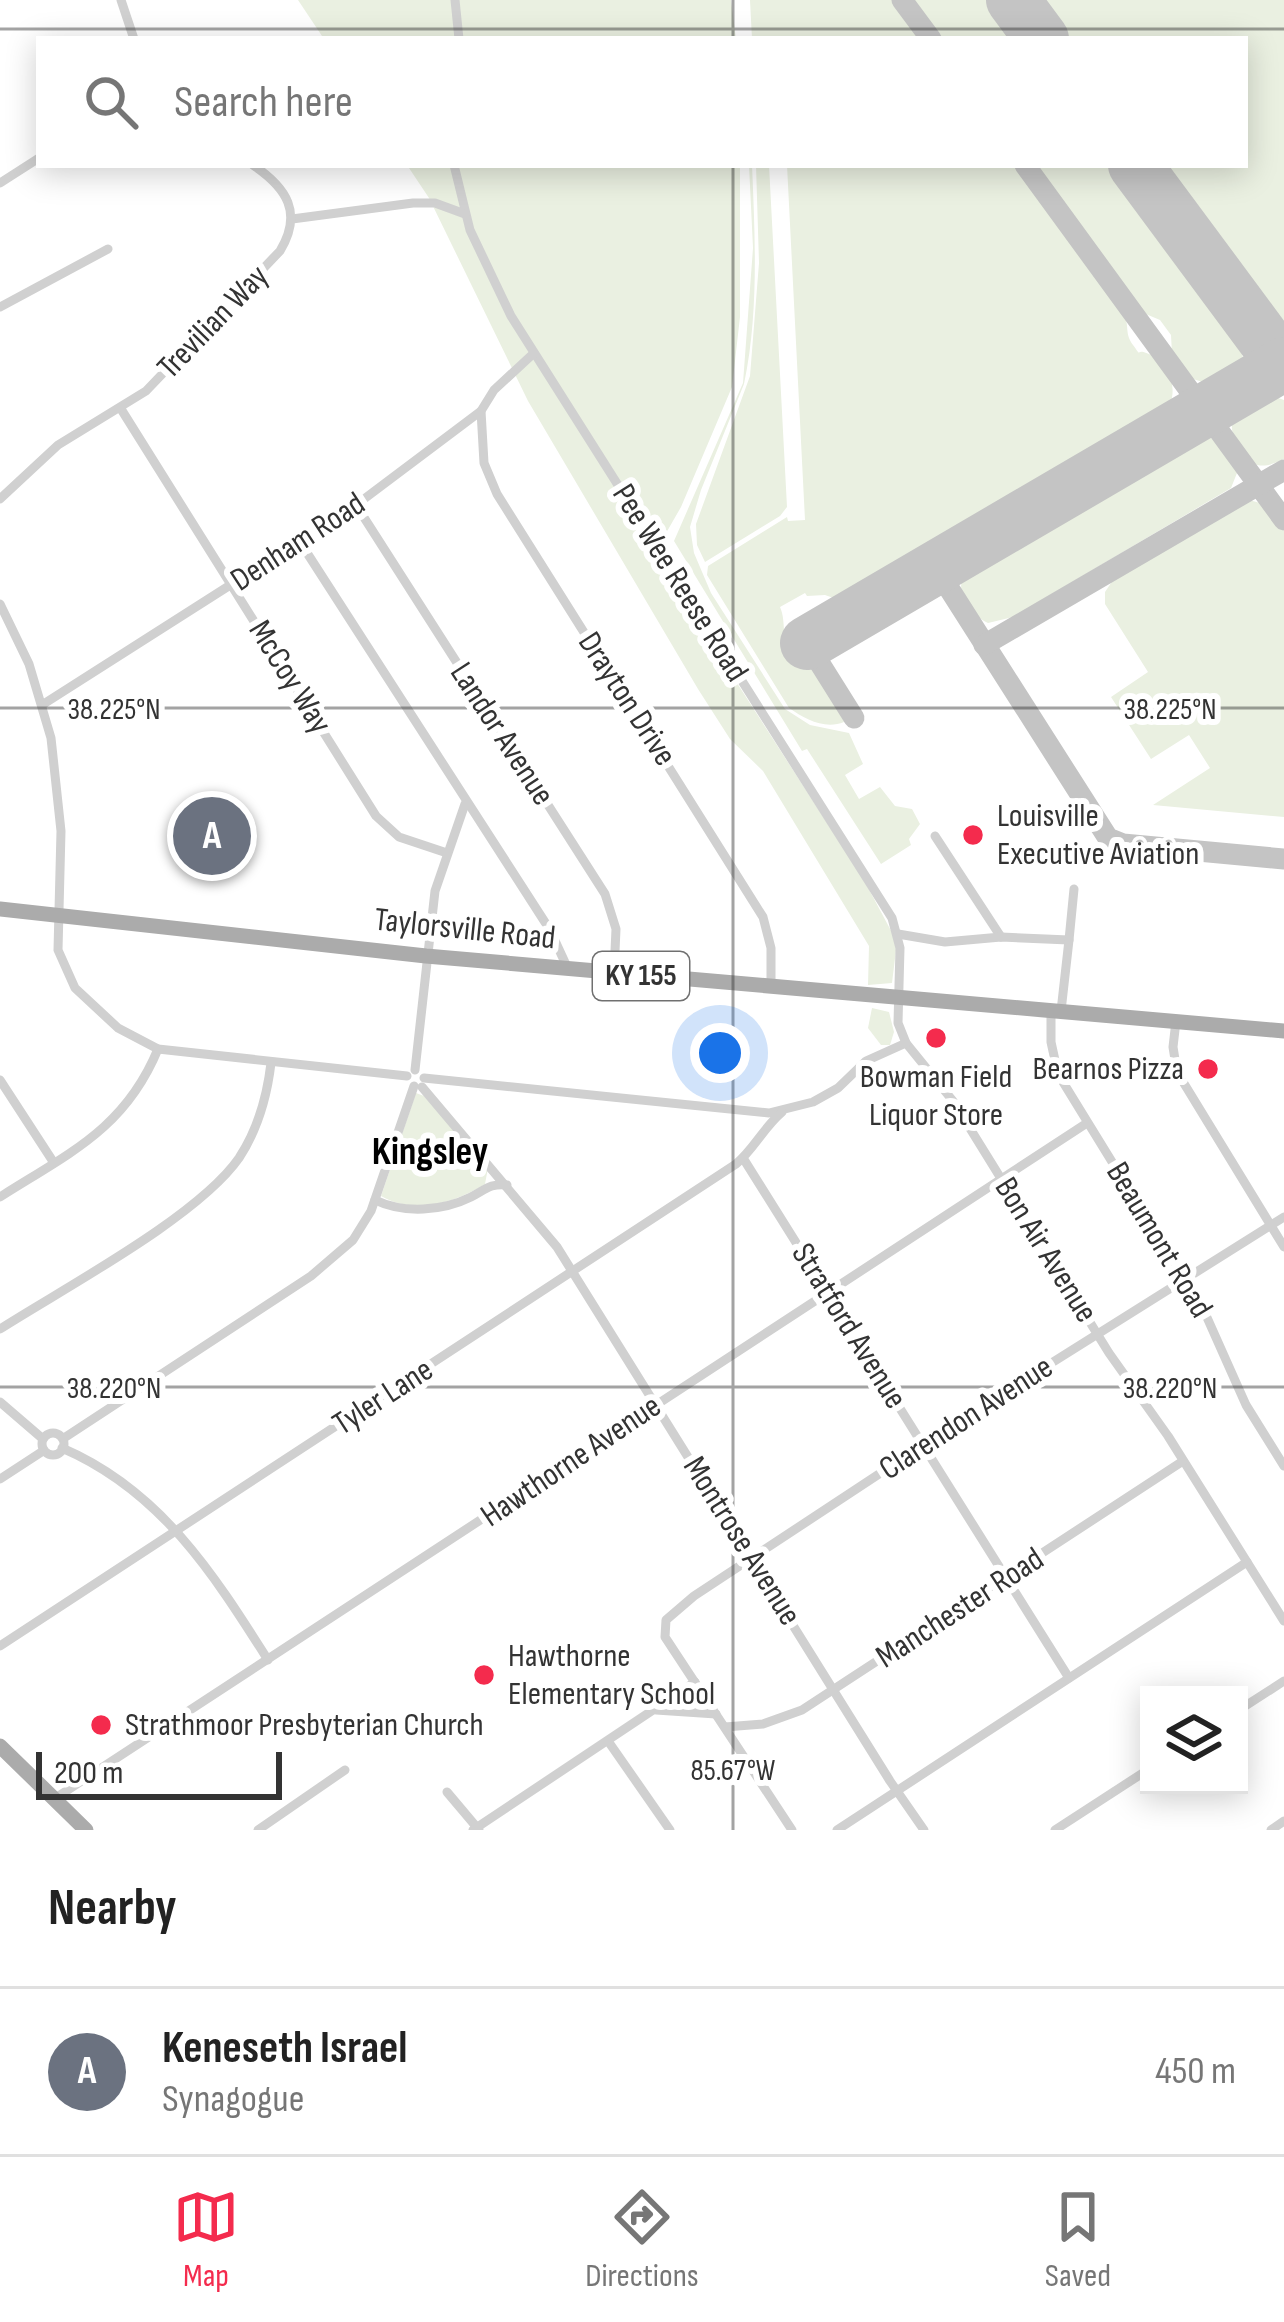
<!DOCTYPE html>
<html lang="en">
<head>
<meta charset="utf-8">
<style>
  :root { --surface:#fff; --page:#f6f6f6; --text:#222; --muted:#767676; --line:#e0e0e0; --accent:#f42b4d }
  body { margin:0; font-family:"Sofia Sans Condensed",sans-serif; background:var(--page); color:var(--text) }
  .controls { position:absolute; right:36px; bottom:36px; display:grid; overflow:hidden; border-radius:0px; box-shadow:0 6px 30px #0003 }
  .controls button { width:108px; height:108px; display:grid; place-items:center; padding:0; border:0; border-bottom:3px solid var(--line); background:var(--surface); color:var(--text); font:60px sans-serif }
  .scale { position:absolute; left:36px; bottom:30px; width:246px; box-sizing:border-box; padding-left:12px; border:6px solid #333; border-top:0; font-size:33px; line-height:42px; white-space:nowrap; color:#333; -webkit-text-stroke:9px #fff; paint-order:stroke }
  .you { position:absolute; left:720px; top:1053px; width:42px; height:42px; margin:-30px; border:9px solid #fff; border-radius:50%; background:#1a73e8; box-shadow:0 0 0 18px #1a73e833 }
  .badge { display:grid; place-items:center; width:78px; height:78px; border-radius:50%; background:var(--accent); color:#fff; font-size:39px; font-weight:700 }
  .pin { position:absolute; translate:-50% -50%; border:6px solid #fff; box-shadow:0 3px 12px #0006 }
  .list { margin:0; padding:0; list-style:none }
  h2 { display:flex; justify-content:space-between; align-items:center; height:156px; margin:0; padding:0 48px; font-size:51px }
  h2 small { font-size:39px; font-weight:400; color:var(--muted) }
  .list li { display:grid; grid-template-columns:78px 1fr auto; gap:36px; align-items:center; box-sizing:border-box; height:168px; padding:0 48px; border-top:3px solid var(--line) }
  .list b { display:block; font-size:45px; white-space:nowrap }
  .list p { margin:0; font-size:39px; white-space:nowrap; color:var(--muted) }
  .list em { font-size:39px; font-style:normal; color:var(--muted) }
  .icon { flex:none; width:66px; height:66px; fill:none; stroke:currentColor; stroke-width:2; stroke-linecap:round; stroke-linejoin:round }
  .map { position:relative; flex:none; width:1284px; height:1830px; overflow:hidden }
  .search { position:absolute; background:var(--surface); box-shadow:0 6px 30px #0003; left:36px; right:36px; top:36px; height:132px; display:flex; align-items:center; gap:30px; box-sizing:border-box; padding:0 42px; border-radius:0px; color:var(--muted); font-size:45px }
  .sheet { height:324px; background:var(--surface) }
  nav { display:flex; justify-content:space-around; align-items:center; box-sizing:border-box; height:168px; border-top:3px solid var(--line); background:var(--surface); font-size:33px; color:var(--muted) }
  nav a { display:grid; justify-items:center; gap:6px }
  nav .on { color:var(--accent) }
  .map>svg:first-child { display:block }
  .green { fill:#eaf0e1 }
  .lines { fill:none; stroke-linecap:round; stroke-linejoin:round }
  .taxiway { stroke:#c4c4c4; stroke-width:21 }
  .runway { stroke:#c4c4c4; stroke-width:54 }
  .street { stroke:#d0d0d0; stroke-width:9 }
  .primary { stroke:#ababab; stroke-width:15 }
  .ticks { fill:none; stroke:#333; stroke-width:3; stroke-opacity:0.45 }
  .poi-dot { fill:#f42b4d; stroke:#fff; stroke-width:4.5 }
  .labels { text-anchor:middle; dominant-baseline:central; stroke-width:12; stroke-linejoin:round; paint-order:stroke }
  .shield { fill:#fff; stroke:#707070; stroke-width:3 }
  .shield-label { font-size:30px; font-weight:bold; fill:#333 }
  .street-label { font-size:33px; fill:#333; stroke:#fff }
  .poi-label { font-size:33px; fill:#333; stroke:#fff; text-anchor:start }
  .quarter-label { font-size:39px; font-weight:bold; fill:#000; stroke:#fff }
  .ticks-label { font-size:30px; text-anchor:middle; fill:#333; stroke:#fff; stroke-width:12; stroke-linejoin:round; paint-order:stroke }
</style>
</head>
<body>
<div class="map">
<svg width="1284" height="1830" viewBox="0 0 1284 1830">
  <rect width="100%" height="100%" fill="#fff"/>
  <!-- green -->
  <g class="green">
    <polygon points="298,0 731,0 736,39 324,39"/>
    <polygon points="750,0 893,0 922,39 752,39"/>
    <polygon points="910,0 995,0 1023,39 939,39"/>
    <polygon points="1030,0 1284,0 1284,330 1270,318 1266,320 1152,165 1245,165 1245,39 1059,39"/>
    <polygon points="407,165 740,165 740,317 732,387 681,507 654,554 865,882 897,942 892,983 868,985 869,946 763,771 730,739 698,689 528,401 429,198"/>
    <path d="M749 165H752C755 237 759 313 744 384L701 490 690 527 694 553 711 593 785 709 810 725 849 733 863 764 845 775 859 799 880 787 895 806 912 809 920 824 909 839 911 845 881 864 807 749 802 751 674 541 743 383 753 248Z"/>
    <polygon points="756,165 769,165 787,507 780,516 705,562 697,545 696,524 750,376 759,263"/>
    <path d="M787 165H1015L1125 316C1129 328 1125 334 1133 345 1144 360 1133 347 1149 354 1173 364 1180 396 1164 414L845 602 825 595 807 596 805 593 780 607C787 623 780 640 792 655 799 664 810 666 817 672 827 684 835 703 843 717L844 722C825 730 805 719 789 708L707 575 708 566 787 517 788 521 805 520Z"/>
    <polygon points="1035,165 1117,165 1241,335 1238,337 1243,358 1234,373 1212,385 1187,377 1172,354 1171,335 1160,320 1141,312"/>
    <path d="M1263 393 1284 400V459C1275 463 1263 469 1253 463 1234 453 1227 425 1235 408Z"/>
    <path d="M1188 434C1215 432 1228 449 1237 473L1231 488 1013 617 988 623C963 611 952 584 970 562Z"/>
    <polygon points="1249,500 1264,504 1284,531 1284,817 1153,805 1210,768 1189,735 1151,759 1111,697 1148,672 1105,604 1105,592 1113,580"/>
    <polygon points="872,1008 889,1012 894,1032 890,1045 881,1045 868,1028"/>
    <path d="M416 1093 424 1096 488 1168 485 1184C455 1203 413 1215 381 1196Z"/>
  </g>
  <g class="lines">
    <!-- taxiway -->
    <g class="taxiway">
      <polyline points="902,0 931,39"/>
      <polyline points="1025,165 1284,520"/>
      <polyline points="936,568 1108,838 1123,844 1284,859"/>
      <polyline points="807,643 854,718"/>
      <polyline points="984,645 1284,470"/>
    </g>
    <!-- runway -->
    <g class="runway">
      <polyline points="1013,0 1042,39"/>
      <polyline points="1135,165 1284,366"/>
      <polyline points="807,643 1284,364"/>
    </g>
    <!-- street -->
    <g class="street">
      <polyline points="121,0 134,39"/>
      <polyline points="455,0 459,39"/>
      <polyline points="454,165 470,230 511,316 892,918 900,948 898,1023 906,1043 953,1101 1109,1353 1168,1436 1284,1621"/>
      <polyline points="0,183 39,158"/>
      <polyline points="292,219 413,203 435,203 465,214"/>
      <polyline points="0,307 108,249"/>
      <polyline points="121,409 376,816 399,837 447,853"/>
      <polyline points="481,411 484,463 497,494 763,917 771,948 771,988"/>
      <path d="M0 499 58 445 146 391 280 251C303 213 287 188 253 165"/>
      <polyline points="356,505 605,894 616,929 614,973"/>
      <polyline points="300,542 550,930 568,969"/>
      <polyline points="0,604 29,664 51,738 61,831 58,950 75,988 118,1028 158,1049 407,1076"/>
      <polyline points="42,705 356,505 481,411 494,390 534,353"/>
      <polyline points="935,836 1001,937"/>
      <polyline points="898,934 945,942 1001,937 1069,940 1074,889"/>
      <polyline points="1051,1010 1051,1042 1058,1074 1205,1313 1246,1405 1284,1466"/>
      <polyline points="1061,1011 1069,940"/>
      <polyline points="1176,1021 1173,1047 1177,1072 1284,1247"/>
      <polyline points="415,1070 435,891 465,804"/>
      <polyline points="424,1078 769,1113 813,1102 838,1088 866,1061 906,1043"/>
      <polyline points="0,1080 54,1163"/>
      <polyline points="422,1087 557,1247 890,1781 924,1830"/>
      <polyline points="743,1158 1069,1678"/>
      <path d="M0 1197C69 1153 125 1129 158 1049"/>
      <path d="M375 1200C404 1214 443 1211 471 1197 485 1190 490 1183 507 1185"/>
      <path d="M0 1329C64 1288 198 1217 239 1158 258 1129 267 1097 271 1063"/>
      <polyline points="0,1402 43,1439"/>
      <circle cx="53" cy="1444" r="11"/>
      <polyline points="64,1438 311,1276 353,1240 371,1211 414,1086"/>
      <path d="M62 1448C160 1490 213 1573 268 1660"/>
      <polyline points="0,1479 43,1451"/>
      <path d="M0 1646 736 1164C754 1149 764 1127 782 1112"/>
      <polyline points="656,1710 716,1714"/>
      <polyline points="1239,1710 1284,1681"/>
      <polyline points="725,1727 763,1724 802,1710 1183,1461"/>
      <polyline points="608,1741 670,1830"/>
      <polyline points="447,1792 479,1830"/>
      <polyline points="54,1799 1087,1123"/>
      <polyline points="258,1830 345,1770"/>
      <polyline points="473,1830 695,1682"/>
      <polyline points="792,1830 665,1637 666,1620 694,1596 967,1416 1284,1217"/>
      <polyline points="837,1830 1247,1562"/>
      <polyline points="1055,1830 1149,1769"/>
      <polyline points="1271,1830 1284,1821"/>
    </g>
    <!-- primary -->
    <g class="primary">
      <polyline points="0,909 426,956 1284,1031"/>
      <polyline points="0,1746 86,1830"/>
    </g>
  </g>
  <!-- ticks -->
  <path class="ticks" d="M733 0V39M0 29H1284M733 165V1830M0 708H1284M0 1387H1284"/>
  <!-- markers -->
  <g class="poi-dot">
    <circle cx="973" cy="835" r="12"/>
    <circle cx="936" cy="1038" r="12"/>
    <circle cx="1208" cy="1069" r="12"/>
    <circle cx="484" cy="1675" r="12"/>
    <circle cx="101" cy="1725" r="12"/>
  </g>
  <g class="labels">
    <!-- shield labels -->
    <rect class="shield" x="593" y="952" width="96" height="48" rx="9"/>
    <g class="shield-label">
      <text x="641" y="976">KY 155</text>
    </g>
    <!-- street labels -->
    <g class="street-label">
      <text transform="translate(213 322) rotate(-46)">Trevilian Way</text>
      <text transform="translate(298 542) rotate(-33)">Denham Road</text>
      <text transform="translate(680 583) rotate(58)">Pee Wee Reese Road</text>
      <text transform="translate(290 677) rotate(58)">McCoy Way</text>
      <text transform="translate(627 699) rotate(57)">Drayton Drive</text>
      <text transform="translate(502 734) rotate(57)">Landor Avenue</text>
      <text transform="translate(465 929) rotate(6)">Taylorsville Road</text>
      <text transform="translate(1159 1240) rotate(59)">Beaumont Road</text>
      <text transform="translate(1046 1250) rotate(58)">Bon Air Avenue</text>
      <text transform="translate(849 1326) rotate(58)">Stratford Avenue</text>
      <text transform="translate(383 1397) rotate(-33)">Tyler Lane</text>
      <text transform="translate(966 1418) rotate(-33)">Clarendon Avenue</text>
      <text transform="translate(571 1461) rotate(-34)">Hawthorne Avenue</text>
      <text transform="translate(742 1541) rotate(58)">Montrose Avenue</text>
      <text transform="translate(960 1608) rotate(-33)">Manchester Road</text>
    </g>
    <!-- poi labels -->
    <g class="poi-label">
      <text x="997" y="816">Louisville<tspan x="997" dy="38">Executive Aviation</tspan></text>
      <text x="1184" y="1069" text-anchor="end">Bearnos Pizza</text>
      <text x="936" y="1077" text-anchor="middle">Bowman Field<tspan x="936" dy="38">Liquor Store</tspan></text>
      <text x="508" y="1656">Hawthorne<tspan x="508" dy="38">Elementary School</tspan></text>
      <text x="125" y="1725">Strathmoor Presbyterian Church</text>
    </g>
    <!-- quarter labels -->
    <g class="quarter-label">
      <text x="430" y="1152">Kingsley</text>
    </g>
  </g>
  <g class="ticks-label">
    <text x="114" y="719">38.225°N</text>
    <text x="1170" y="719">38.225°N</text>
    <text x="114" y="1398">38.220°N</text>
    <text x="1170" y="1398">38.220°N</text>
    <text x="733" y="1780">85.67°W</text>
  </g>
</svg>
<div class="controls">
<button><svg class="icon" aria-label="layers" viewBox="0 0 24 24"><path d="M12 4l9 5-9 5-9-5zM3 14l9 5 9-5"/></svg></button>
</div>
<div class="scale">200 m</div>
<div class="you"></div>
<div class="pin badge" style="left:212px;top:836px;background:#6b7280">A</div>
<div class="search"><svg class="icon" aria-label="search" viewBox="0 0 24 24"><circle cx="10" cy="10" r="6"/><path d="M15 15l6 6"/></svg>Search here</div>
</div>
<section class="sheet">
<h2>Nearby<small></small></h2>
<ul class="list">
<li><span class="badge" style="background:#6b7280">A</span><div><b>Keneseth Israel</b><p>Synagogue</p></div><em>450 m</em></li>
</ul>
</section>
<nav>
<a class="on"><svg class="icon" aria-label="map" viewBox="0 0 24 24"><path d="M3 6l6-2 6 2 6-2v14l-6 2-6-2-6 2zM9 4v14M15 6v14"/></svg>Map</a>
<a><svg class="icon" aria-label="directions" viewBox="0 0 24 24"><path d="M12 3l9 9-9 9-9-9zM9 14v-3h6M13 9l2 2-2 2"/></svg>Directions</a>
<a><svg class="icon" aria-label="saved" viewBox="0 0 24 24"><path d="M7 4h10v16l-5-4-5 4z"/></svg>Saved</a>
</nav>
</body>
</html>
